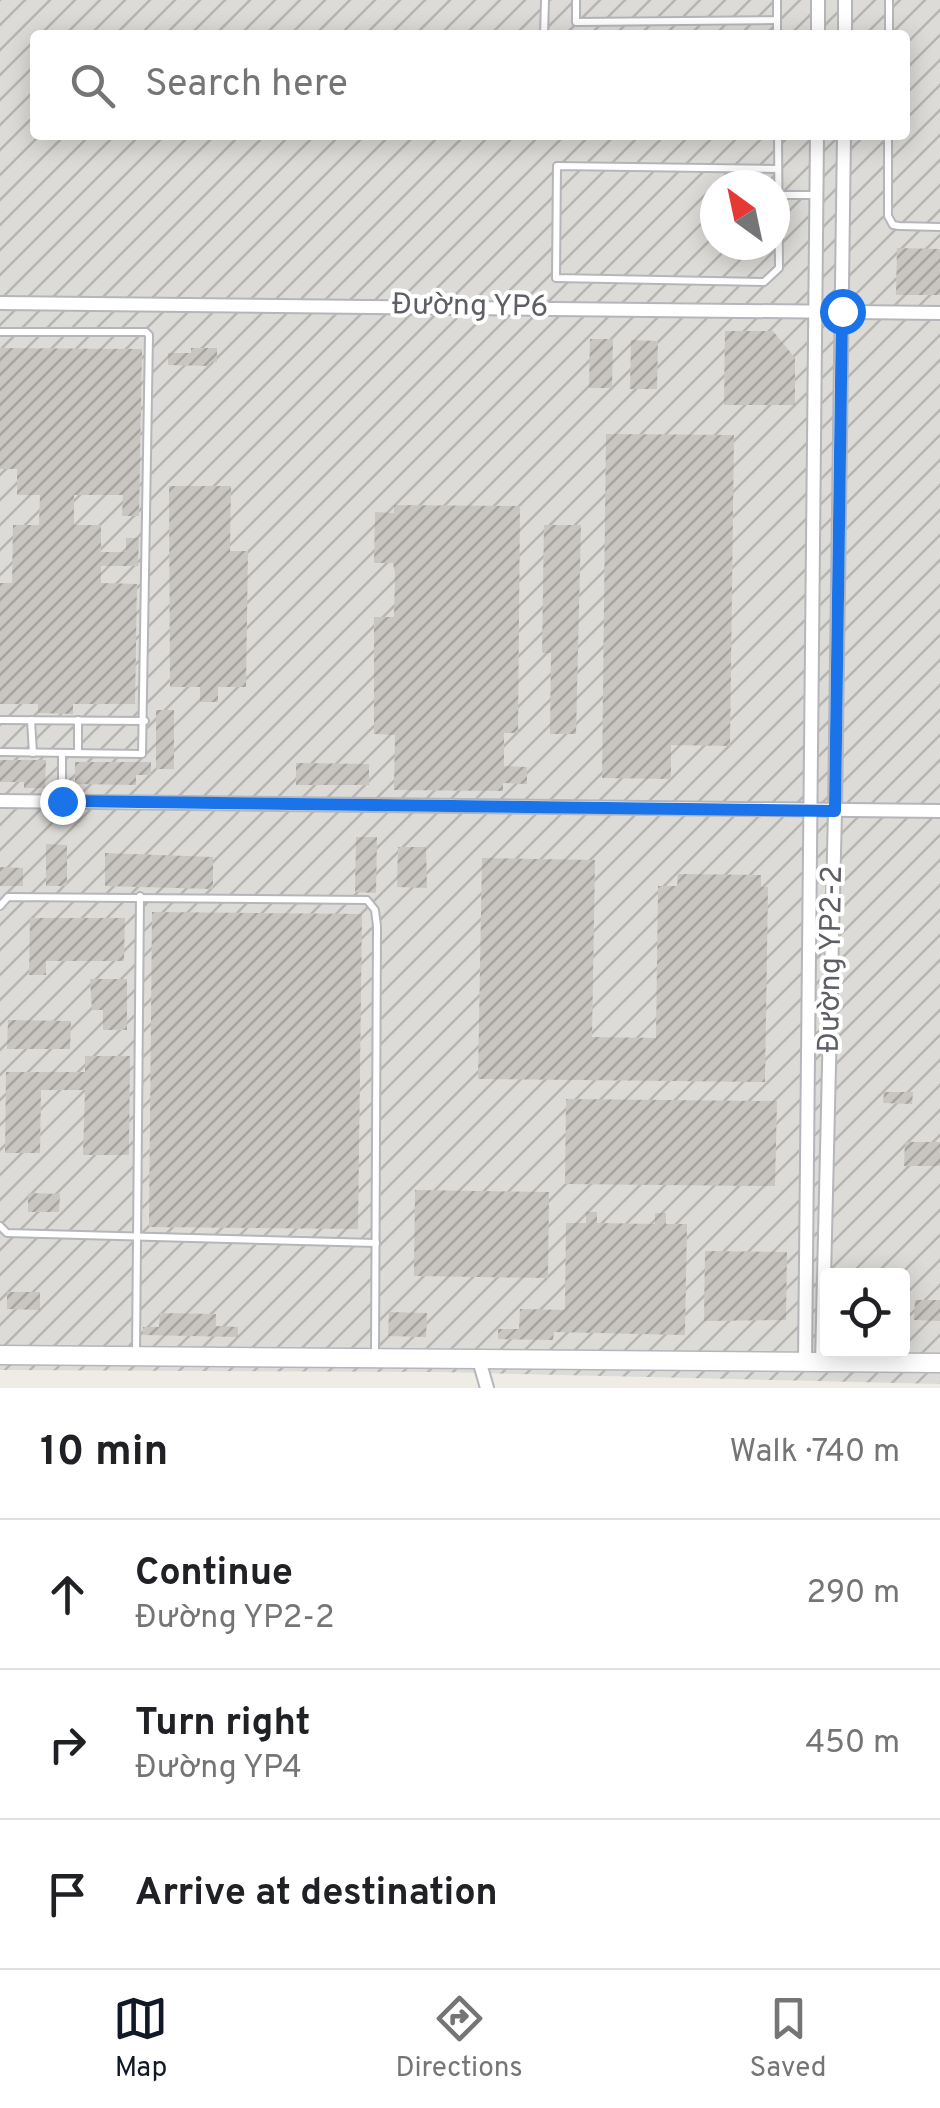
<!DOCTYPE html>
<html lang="en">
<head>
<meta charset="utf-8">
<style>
  :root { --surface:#fff; --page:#f2f2f2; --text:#202124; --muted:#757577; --line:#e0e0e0; --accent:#111827 }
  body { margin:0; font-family:Overpass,sans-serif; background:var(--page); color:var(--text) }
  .controls { position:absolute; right:30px; bottom:30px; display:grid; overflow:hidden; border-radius:10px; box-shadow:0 5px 25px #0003 }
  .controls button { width:90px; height:90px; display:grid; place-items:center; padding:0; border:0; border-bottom:2px solid var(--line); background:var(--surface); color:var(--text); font:50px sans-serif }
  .compass { position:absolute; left:700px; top:170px; width:90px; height:90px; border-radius:50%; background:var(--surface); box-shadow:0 5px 25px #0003; rotate:327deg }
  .stop { position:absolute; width:30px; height:30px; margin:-22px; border:8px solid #1a73e8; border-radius:50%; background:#fff }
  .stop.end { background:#1a73e8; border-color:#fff; box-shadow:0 2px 10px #0008 }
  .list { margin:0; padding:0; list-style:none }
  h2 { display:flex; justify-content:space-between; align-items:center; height:130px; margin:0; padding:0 40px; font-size:42px }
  h2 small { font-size:32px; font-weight:400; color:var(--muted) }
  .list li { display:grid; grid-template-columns:65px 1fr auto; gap:30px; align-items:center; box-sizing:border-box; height:150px; padding:0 40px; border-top:2px solid var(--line) }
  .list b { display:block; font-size:38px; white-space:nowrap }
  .list p { margin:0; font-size:32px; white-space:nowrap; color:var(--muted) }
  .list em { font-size:32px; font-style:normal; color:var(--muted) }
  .icon { flex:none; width:55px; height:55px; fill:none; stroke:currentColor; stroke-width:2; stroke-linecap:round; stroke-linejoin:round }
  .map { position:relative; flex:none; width:940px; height:1388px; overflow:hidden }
  .search { position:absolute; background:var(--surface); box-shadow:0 5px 25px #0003; left:30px; right:30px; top:30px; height:110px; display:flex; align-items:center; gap:25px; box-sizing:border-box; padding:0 35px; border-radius:10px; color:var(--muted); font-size:38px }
  .sheet { height:580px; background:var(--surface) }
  nav { display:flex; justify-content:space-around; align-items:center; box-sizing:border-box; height:140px; border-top:2px solid var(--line); background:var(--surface); font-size:28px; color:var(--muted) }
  nav a { display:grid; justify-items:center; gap:5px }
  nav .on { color:var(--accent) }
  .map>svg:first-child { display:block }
  .industrial { fill:url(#industrial-furrows); fill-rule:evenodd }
  .building { fill:url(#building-hatch) }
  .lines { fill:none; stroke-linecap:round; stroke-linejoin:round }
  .lane-casing { stroke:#b5b6ba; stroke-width:10 }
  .street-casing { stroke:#b5b6ba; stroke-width:16 }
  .secondary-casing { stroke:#b4b6bb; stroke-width:21 }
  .lane { stroke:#fff; stroke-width:6 }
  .street { stroke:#fff; stroke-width:12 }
  .secondary { stroke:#fff; stroke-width:18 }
  .route { stroke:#1a73e8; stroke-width:12 }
  .labels { text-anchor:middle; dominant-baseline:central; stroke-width:8; stroke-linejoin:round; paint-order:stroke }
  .street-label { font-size:30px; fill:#5d5f64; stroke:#fff }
</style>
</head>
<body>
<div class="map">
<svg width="940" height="1388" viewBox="0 0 940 1388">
  <defs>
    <pattern id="industrial-furrows" width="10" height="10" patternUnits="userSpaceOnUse" patternTransform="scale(2.5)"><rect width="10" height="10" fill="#dddbd7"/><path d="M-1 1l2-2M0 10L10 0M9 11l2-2" fill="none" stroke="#b6b5b2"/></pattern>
    <pattern id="building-hatch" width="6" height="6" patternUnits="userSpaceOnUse" patternTransform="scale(2.5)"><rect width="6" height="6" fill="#c9c6c2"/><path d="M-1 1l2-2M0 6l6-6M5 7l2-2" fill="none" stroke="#a6a4a1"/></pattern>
  </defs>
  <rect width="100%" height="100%" fill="#eeece5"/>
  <!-- industrial -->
  <path class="industrial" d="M0 0H940V1384L440 1372 0 1370ZM35 35H905V135H35ZM715 185H775V245H715ZM828 1276H902V1350H828Z"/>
  <!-- building -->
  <g class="building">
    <polygon points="897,248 940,249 940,295 896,295"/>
    <polygon points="725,331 773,331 795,358 795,405 724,405"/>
    <polygon points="590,339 613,339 612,388 589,388"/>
    <polygon points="631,340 658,341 657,389 630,389"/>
    <polygon points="0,348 142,349 139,516 122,516 123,495 74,495 74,525 101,525 101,552 126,552 126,538 139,538 138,566 101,566 101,583 137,584 135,704 73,704 73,714 38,713 38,704 0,704 0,583 12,583 13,525 39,525 40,495 17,495 17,469 0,469"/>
    <polygon points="191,348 217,348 217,362 209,362 209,366 168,365 168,353 191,353"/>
    <polygon points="606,434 734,435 730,746 671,745 671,779 602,778"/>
    <polygon points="169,486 231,486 230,551 248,551 246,687 218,687 218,702 200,702 200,687 170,687"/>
    <polygon points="394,505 520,506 518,733 504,733 504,766 527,767 527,784 503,783 503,791 394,790 395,735 374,734 374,617 394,617 395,574 393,563 374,563 375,512 394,513"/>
    <polygon points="544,525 581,525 576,734 550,734 551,653 542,653"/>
    <rect x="156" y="710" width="18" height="59"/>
    <polygon points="0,760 46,760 45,788 24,788 24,782 0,782"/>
    <polygon points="75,762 151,762 151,775 136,775 136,785 75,784"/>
    <polygon points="296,763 369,764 369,785 296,785"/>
    <polygon points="356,837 377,837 376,893 355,892"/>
    <polygon points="46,844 67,845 67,886 46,886"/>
    <polygon points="398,847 426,847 427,888 397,887"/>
    <polygon points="105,853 213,857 213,889 105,886"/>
    <polygon points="482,858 595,860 592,1037 656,1038 658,886 677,886 678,874 761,875 761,887 768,887 765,1082 478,1079"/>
    <polygon points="0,867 23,868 23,886 0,886"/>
    <polygon points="152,912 362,914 358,1229 149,1227"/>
    <polygon points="30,918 125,918 124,961 46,961 46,975 29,975"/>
    <polygon points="90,979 127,979 127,1030 103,1030 103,1010 92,1010"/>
    <polygon points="8,1020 71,1021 70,1049 7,1049"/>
    <polygon points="85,1056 130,1056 129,1155 83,1155 85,1090 41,1090 40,1153 5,1153 6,1072 85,1072"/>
    <polygon points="884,1092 913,1092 912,1104 883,1103"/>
    <polygon points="566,1099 777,1101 775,1186 565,1184"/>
    <polygon points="905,1142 940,1142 940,1166 904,1166"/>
    <polygon points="415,1190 549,1192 548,1278 414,1276"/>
    <polygon points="28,1193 60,1194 59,1212 28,1212"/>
    <polygon points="586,1212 597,1212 597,1223 655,1224 655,1213 666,1213 666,1224 687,1224 685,1335 554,1332 553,1340 498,1339 498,1329 519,1329 520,1309 565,1310 566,1223 586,1223"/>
    <polygon points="705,1251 787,1252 786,1320 704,1321"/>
    <polygon points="7,1292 40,1292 40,1310 7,1309"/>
    <polygon points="915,1300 940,1300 940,1321 914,1320"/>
    <polygon points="389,1312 427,1313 426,1337 388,1336"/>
    <polygon points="160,1313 216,1314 216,1326 238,1327 238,1337 143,1335 143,1327 159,1327"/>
  </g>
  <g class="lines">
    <defs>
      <g id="lane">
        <polyline points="576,0 576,22 777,20 777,0"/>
        <polyline points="777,20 777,35"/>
        <polyline points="544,35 545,0"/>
        <polyline points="889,35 889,0"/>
        <polyline points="778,135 779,268 764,282 556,278 557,166 778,169"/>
        <polyline points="888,135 888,216 893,225 899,226 940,227"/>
        <polyline points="778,195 816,195"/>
        <polyline points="0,332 146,332 149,335 142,754 0,752"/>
        <polyline points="0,720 145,721"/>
        <polyline points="31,720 33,753"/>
        <polyline points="78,753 78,720"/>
        <polyline points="62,801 62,753"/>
        <polyline points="0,906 8,897 367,900 375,910 377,926 375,1354"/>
        <polyline points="0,1226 7,1233 376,1243"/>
        <polyline points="136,1354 140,896"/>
      </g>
      <g id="street">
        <polyline points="818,35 818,0"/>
        <polyline points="845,35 845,0"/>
        <polyline points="0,303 940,313"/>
        <polyline points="0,801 940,811"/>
        <polyline points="479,1360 487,1388"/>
        <polyline points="805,1363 817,135"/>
        <polyline points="822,1363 835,811 844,135"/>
      </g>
      <polyline id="secondary" points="0,1355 940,1363"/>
    </defs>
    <!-- lane casing -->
    <use href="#lane" class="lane-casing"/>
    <!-- street casing -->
    <use href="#street" class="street-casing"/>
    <!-- secondary casing -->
    <use href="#secondary" class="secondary-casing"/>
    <!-- lane -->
    <use href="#lane" class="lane"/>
    <!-- street -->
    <use href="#street" class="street"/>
    <!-- secondary -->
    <use href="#secondary" class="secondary"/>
  </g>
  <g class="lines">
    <!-- route -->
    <polyline class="route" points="62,801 835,811 842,311"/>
  </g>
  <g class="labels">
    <!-- street labels -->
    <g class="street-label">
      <text transform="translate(470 307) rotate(1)">Đường YP6</text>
      <text transform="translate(832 959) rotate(-89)">Đường YP2-2</text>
    </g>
  </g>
</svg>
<div class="controls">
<button><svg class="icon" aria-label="locate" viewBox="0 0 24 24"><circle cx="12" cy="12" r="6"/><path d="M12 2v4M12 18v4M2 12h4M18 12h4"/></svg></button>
</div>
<svg class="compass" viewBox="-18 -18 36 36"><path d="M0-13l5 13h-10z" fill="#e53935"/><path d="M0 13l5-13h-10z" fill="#757577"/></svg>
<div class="stop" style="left:842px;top:311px"></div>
<div class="stop end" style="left:62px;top:801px"></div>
<div class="search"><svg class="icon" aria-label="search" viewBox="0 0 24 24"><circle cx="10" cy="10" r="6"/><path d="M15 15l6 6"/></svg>Search here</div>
</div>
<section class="sheet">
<h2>10 min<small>Walk · 740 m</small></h2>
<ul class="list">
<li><svg class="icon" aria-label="ahead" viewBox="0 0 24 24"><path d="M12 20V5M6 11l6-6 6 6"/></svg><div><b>Continue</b><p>Đường YP2-2</p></div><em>290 m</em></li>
<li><svg class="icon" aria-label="right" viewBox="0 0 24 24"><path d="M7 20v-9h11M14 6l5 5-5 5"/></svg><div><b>Turn right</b><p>Đường YP4</p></div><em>450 m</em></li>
<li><svg class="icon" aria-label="arrive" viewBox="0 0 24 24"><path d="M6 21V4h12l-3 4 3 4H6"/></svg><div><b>Arrive at destination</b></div></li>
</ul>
</section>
<nav>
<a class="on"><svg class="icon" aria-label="map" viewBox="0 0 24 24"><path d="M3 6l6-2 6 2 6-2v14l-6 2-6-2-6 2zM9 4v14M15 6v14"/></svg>Map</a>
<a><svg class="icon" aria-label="directions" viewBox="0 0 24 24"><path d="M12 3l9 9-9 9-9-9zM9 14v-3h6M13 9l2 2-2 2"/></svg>Directions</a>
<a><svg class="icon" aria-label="saved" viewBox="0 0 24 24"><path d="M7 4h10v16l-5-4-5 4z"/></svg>Saved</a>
</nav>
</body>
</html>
